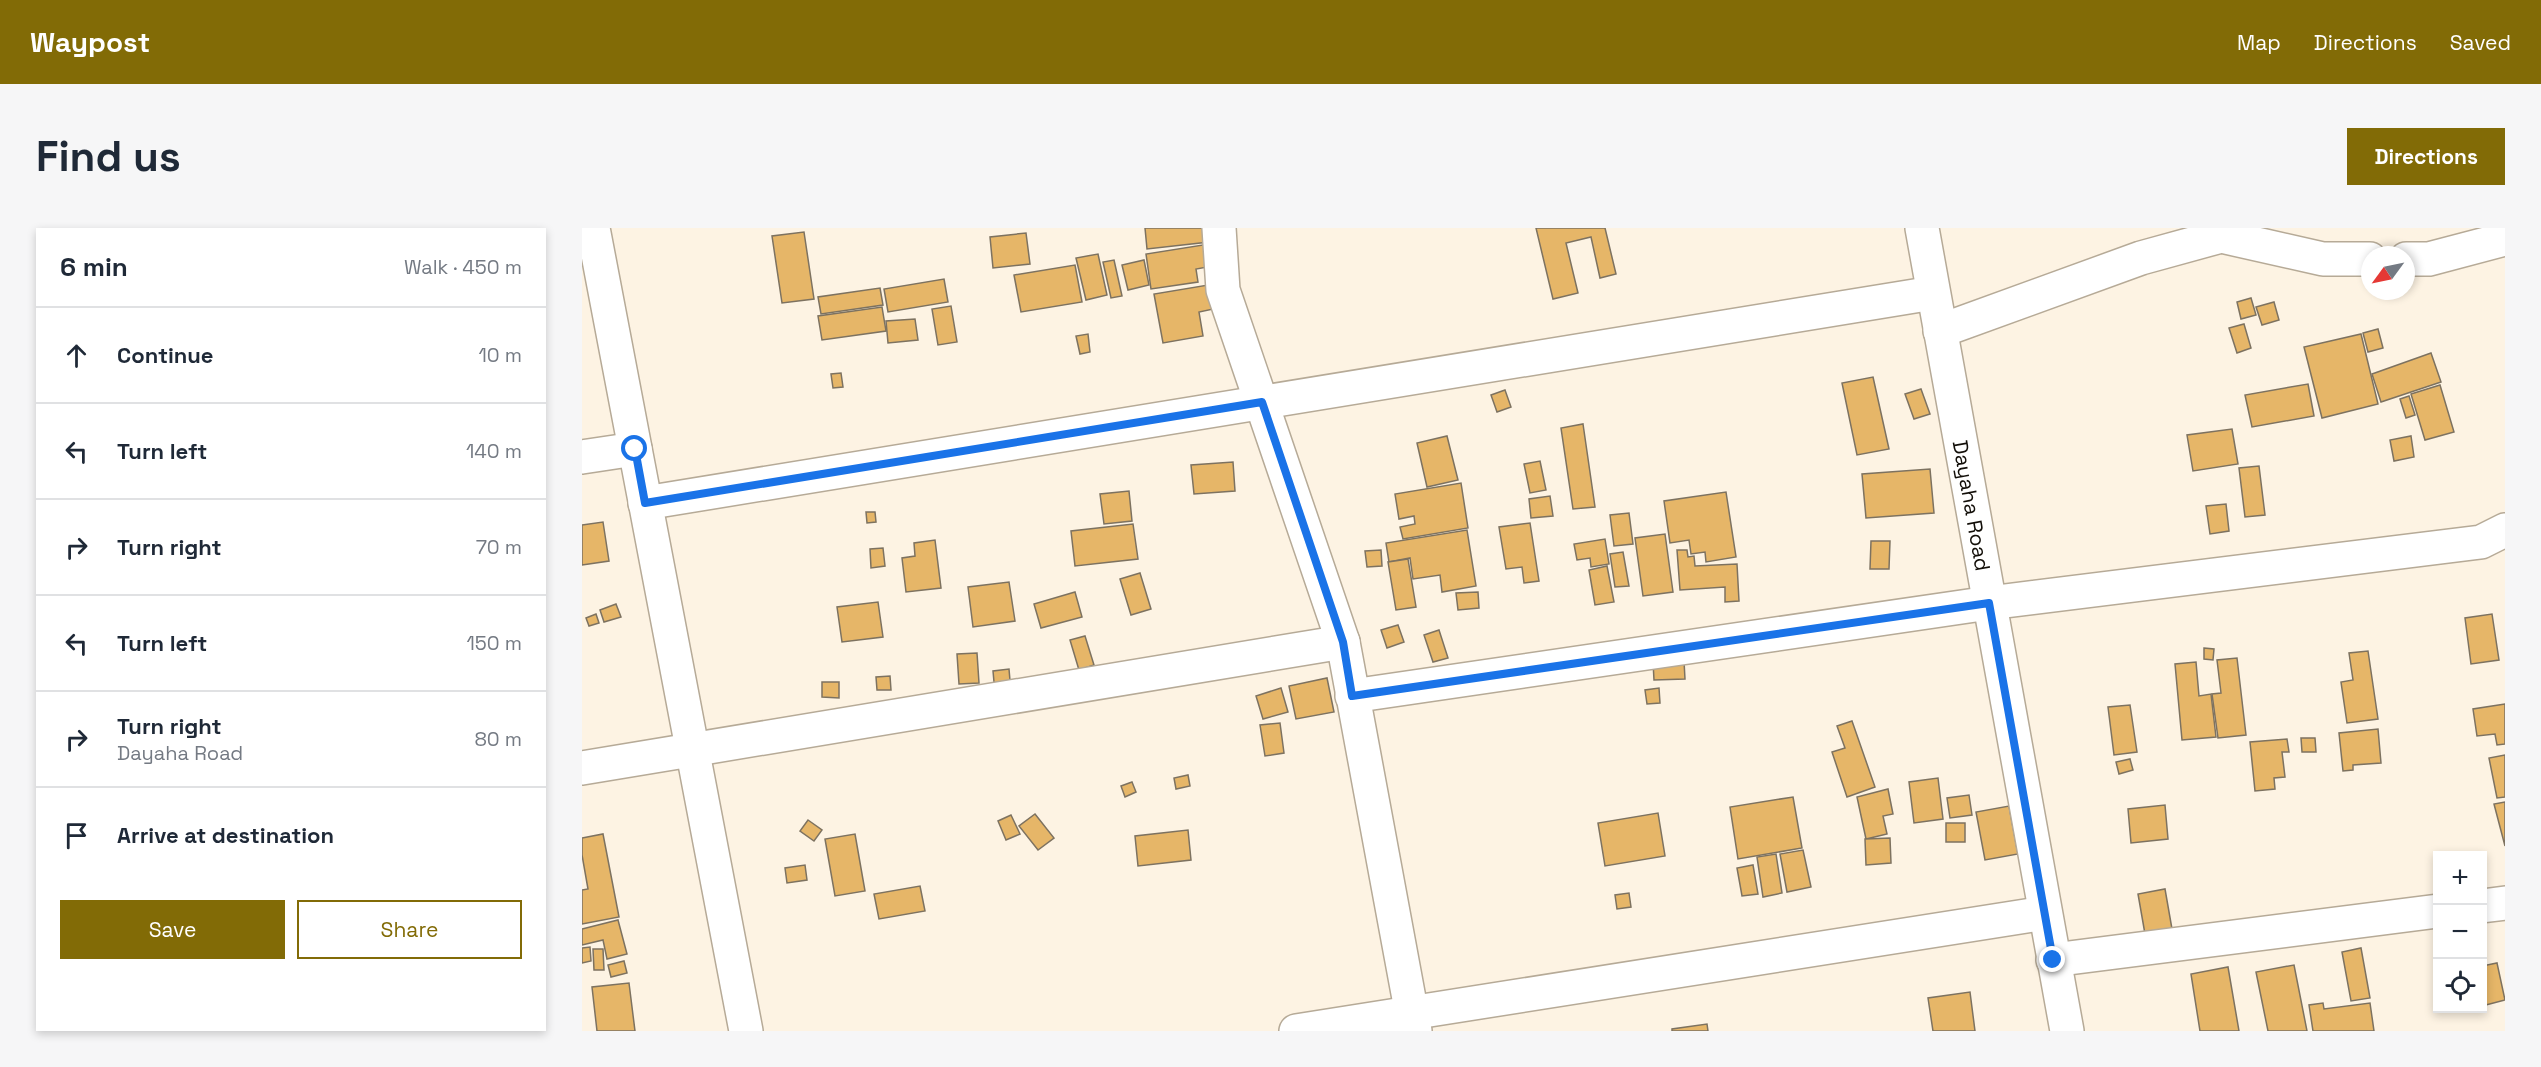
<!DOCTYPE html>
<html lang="en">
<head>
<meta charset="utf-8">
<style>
  :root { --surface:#fff; --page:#f6f6f7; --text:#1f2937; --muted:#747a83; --line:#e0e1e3; --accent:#826b06 }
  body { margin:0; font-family:"Space Grotesk",sans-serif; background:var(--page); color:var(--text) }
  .controls { position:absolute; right:18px; bottom:18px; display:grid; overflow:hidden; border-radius:0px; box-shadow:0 3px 9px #0003 }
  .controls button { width:54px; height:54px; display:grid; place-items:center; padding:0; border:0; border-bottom:2px solid var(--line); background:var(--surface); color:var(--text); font:30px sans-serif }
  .compass { position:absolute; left:1779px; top:18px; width:54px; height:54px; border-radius:50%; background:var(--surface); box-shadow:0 3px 9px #0003; rotate:237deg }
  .stop { position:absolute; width:18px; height:18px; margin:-14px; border:4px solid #1a73e8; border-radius:50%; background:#fff }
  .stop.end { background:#1a73e8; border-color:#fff; box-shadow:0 2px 6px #0008 }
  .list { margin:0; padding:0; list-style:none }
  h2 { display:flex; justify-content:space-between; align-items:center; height:78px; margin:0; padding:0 24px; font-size:26px }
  h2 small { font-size:20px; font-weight:400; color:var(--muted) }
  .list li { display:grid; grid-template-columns:39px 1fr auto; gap:18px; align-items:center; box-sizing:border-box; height:96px; padding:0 24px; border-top:2px solid var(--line) }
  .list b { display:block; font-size:22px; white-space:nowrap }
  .list p { margin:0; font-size:20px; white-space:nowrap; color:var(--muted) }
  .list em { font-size:20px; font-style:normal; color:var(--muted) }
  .actions { display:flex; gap:12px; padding:18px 24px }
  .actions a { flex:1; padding:14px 0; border:2px solid var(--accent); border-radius:0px; text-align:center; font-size:21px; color:var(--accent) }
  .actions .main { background:var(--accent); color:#fff }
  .icon { flex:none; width:33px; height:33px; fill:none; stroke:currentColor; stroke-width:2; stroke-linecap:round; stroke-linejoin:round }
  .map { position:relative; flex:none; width:1923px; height:803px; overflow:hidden; border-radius:0px }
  header { display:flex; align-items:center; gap:36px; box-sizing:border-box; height:84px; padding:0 30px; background:var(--accent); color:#fff }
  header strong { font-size:28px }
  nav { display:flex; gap:33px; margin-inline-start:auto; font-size:21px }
  .intro { display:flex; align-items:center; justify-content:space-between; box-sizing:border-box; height:144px; padding:0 36px }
  h1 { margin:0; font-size:42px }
  .button { padding:15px 27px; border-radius:0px; background:var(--accent); color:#fff; font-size:21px; font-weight:700 }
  main { display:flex; gap:36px; padding:0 36px }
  aside { flex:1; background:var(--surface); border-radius:0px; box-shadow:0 3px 9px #0003 }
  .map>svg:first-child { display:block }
  .building { fill:#e6b668; stroke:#7d7260; stroke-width:1.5 }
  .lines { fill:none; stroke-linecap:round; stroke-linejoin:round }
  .street-casing { stroke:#b6aa97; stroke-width:36 }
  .street { stroke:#fff; stroke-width:33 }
  .route { stroke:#1a73e8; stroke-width:8 }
  .labels { text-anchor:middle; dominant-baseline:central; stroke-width:6; stroke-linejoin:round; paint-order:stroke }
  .street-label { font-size:21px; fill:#120e08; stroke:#fff }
</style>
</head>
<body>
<header>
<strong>Waypost</strong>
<nav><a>Map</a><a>Directions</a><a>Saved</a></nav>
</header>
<div class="intro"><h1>Find us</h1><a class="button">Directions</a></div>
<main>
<aside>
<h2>6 min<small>Walk · 450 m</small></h2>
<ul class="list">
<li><svg class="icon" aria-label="ahead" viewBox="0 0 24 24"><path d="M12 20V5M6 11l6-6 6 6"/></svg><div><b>Continue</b></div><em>10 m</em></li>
<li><svg class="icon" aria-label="left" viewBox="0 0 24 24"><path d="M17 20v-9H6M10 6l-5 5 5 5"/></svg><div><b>Turn left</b></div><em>140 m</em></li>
<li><svg class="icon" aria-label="right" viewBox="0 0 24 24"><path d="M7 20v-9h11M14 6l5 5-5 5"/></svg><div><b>Turn right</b></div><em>70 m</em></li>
<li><svg class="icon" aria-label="left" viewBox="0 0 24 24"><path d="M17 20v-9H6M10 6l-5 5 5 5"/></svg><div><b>Turn left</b></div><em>150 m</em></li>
<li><svg class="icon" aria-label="right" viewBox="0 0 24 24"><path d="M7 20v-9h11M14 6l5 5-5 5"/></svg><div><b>Turn right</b><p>Dayaha Road</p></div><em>80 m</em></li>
<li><svg class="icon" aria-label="arrive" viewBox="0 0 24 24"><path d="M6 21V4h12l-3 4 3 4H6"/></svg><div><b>Arrive at destination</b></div></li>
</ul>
<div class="actions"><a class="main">Save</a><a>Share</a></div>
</aside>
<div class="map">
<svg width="1923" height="803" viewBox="0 0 1923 803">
  <rect width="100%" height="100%" fill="#fdf3e3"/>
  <!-- building -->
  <g class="building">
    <polygon points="563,0 625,0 627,14 565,21"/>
    <polygon points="954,0 1023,0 1034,46 1018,50 1009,9 984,15 996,65 971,71"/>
    <polygon points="222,4 232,71 200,75 190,8"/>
    <polygon points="444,5 448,36 411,40 408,9"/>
    <polygon points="627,16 631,38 614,41 616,54 569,61 564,26"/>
    <polygon points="516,26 525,67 504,72 494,30"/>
    <polygon points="532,32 540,68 529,70 521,34"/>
    <polygon points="562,32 567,57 546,62 540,37"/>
    <polygon points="493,37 500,74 439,84 432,47"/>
    <polygon points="362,51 366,74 306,84 302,61"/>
    <polygon points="632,56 636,80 617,84 621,108 581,115 572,66"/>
    <polygon points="298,60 301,77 239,86 236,69"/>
    <polygon points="1669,70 1674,87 1659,91 1655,74"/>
    <polygon points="1692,74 1697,92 1680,97 1674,79"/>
    <polygon points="369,78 375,114 356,117 350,81"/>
    <polygon points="300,79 304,103 240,112 236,88"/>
    <polygon points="333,91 336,112 306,115 304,93"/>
    <polygon points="1662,96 1669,120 1655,125 1647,100"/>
    <polygon points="1796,101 1801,120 1786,124 1781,105"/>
    <polygon points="506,106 508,124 498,126 494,108"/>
    <polygon points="1779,106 1796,176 1740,190 1722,119"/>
    <polygon points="1849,125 1859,154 1799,174 1790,146"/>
    <polygon points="259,145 261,159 251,160 249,146"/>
    <polygon points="1291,149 1307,221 1275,227 1260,155"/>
    <polygon points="1726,156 1732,188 1670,199 1663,167"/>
    <polygon points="1858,157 1872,204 1843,212 1829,166"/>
    <polygon points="1339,161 1348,186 1332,191 1323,166"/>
    <polygon points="923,162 929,179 915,184 909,167"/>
    <polygon points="1827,168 1833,187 1824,190 1818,171"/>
    <polygon points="1001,196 1013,279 991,281 979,200"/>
    <polygon points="1650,201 1656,236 1611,243 1605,207"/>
    <polygon points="865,208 876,252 845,259 835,215"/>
    <polygon points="1829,208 1832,229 1812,233 1808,212"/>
    <polygon points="958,233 964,262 948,265 942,236"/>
    <polygon points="651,234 653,263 612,266 609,237"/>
    <polygon points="1677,238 1683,287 1663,289 1657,240"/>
    <polygon points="1348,241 1352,285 1284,290 1280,246"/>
    <polygon points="879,255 886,300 821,311 818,299 833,296 832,288 817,291 813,266"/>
    <polygon points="547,263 550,293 522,296 518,266"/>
    <polygon points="1144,264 1154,329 1124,334 1123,324 1109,326 1107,312 1088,315 1082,273"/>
    <polygon points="968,268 971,288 949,290 947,271"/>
    <polygon points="1644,276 1647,303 1628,306 1624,278"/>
    <polygon points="284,284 293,284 294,294 285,295"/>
    <polygon points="1047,285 1051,316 1032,318 1028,287"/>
    <polygon points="21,294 27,333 0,337 0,297"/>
    <polygon points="948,295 957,353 942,355 940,339 924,341 917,299"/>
    <polygon points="551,296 556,331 493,338 489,303"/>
    <polygon points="885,302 894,358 860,364 858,347 831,351 828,330 807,334 804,315"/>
    <polygon points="1083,306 1091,364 1061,368 1053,310"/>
    <polygon points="1023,311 1027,336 1009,339 1008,330 995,332 992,316"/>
    <polygon points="353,312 359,360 324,364 320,330 333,328 332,315"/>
    <polygon points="1289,313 1308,313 1307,341 1288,341"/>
    <polygon points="301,320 303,338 289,340 288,321"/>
    <polygon points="799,322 800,338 785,339 783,323"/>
    <polygon points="1095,322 1105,322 1106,329 1112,328 1113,338 1155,336 1157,373 1143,374 1143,359 1098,362"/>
    <polygon points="1041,324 1047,358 1033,359 1028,326"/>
    <polygon points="826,331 834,379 814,382 806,334"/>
    <polygon points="1025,338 1032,374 1013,377 1007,342"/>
    <polygon points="558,345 569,381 549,387 538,351"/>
    <polygon points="427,354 433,393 391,399 386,359"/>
    <polygon points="493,364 500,389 459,400 452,376"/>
    <polygon points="896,364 897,380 876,382 874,365"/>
    <polygon points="296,374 301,409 260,414 255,379"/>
    <polygon points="34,376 39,389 22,394 18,382"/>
    <polygon points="14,386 17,395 7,398 4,390"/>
    <polygon points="1910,386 1917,432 1889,436 1883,390"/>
    <polygon points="816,397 822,414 805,420 799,402"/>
    <polygon points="857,402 866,430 851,434 842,407"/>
    <polygon points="503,408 512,437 497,442 488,412"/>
    <polygon points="1622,420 1632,421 1631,432 1622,431"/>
    <polygon points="1786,423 1796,491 1765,495 1759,454 1771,452 1767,425"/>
    <polygon points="395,425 397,455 377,456 375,426"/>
    <polygon points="1655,430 1664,507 1636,510 1630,466 1639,465 1635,432"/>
    <polygon points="1102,433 1103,451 1072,452 1071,434"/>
    <polygon points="1614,434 1617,468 1629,466 1634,509 1600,512 1593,436"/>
    <polygon points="427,441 429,464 413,465 411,443"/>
    <polygon points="308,448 309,462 295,462 294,449"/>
    <polygon points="745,450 752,484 714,491 707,458"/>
    <polygon points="240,454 257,454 257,470 240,469"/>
    <polygon points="699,460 706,484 681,491 674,468"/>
    <polygon points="1077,460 1078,475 1065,476 1063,462"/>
    <polygon points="1923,476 1923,516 1915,517 1913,506 1895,508 1891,481"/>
    <polygon points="1548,477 1555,524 1532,527 1526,479"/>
    <polygon points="1270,493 1293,559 1265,569 1250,524 1263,520 1255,498"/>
    <polygon points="698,495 702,525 683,528 678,497"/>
    <polygon points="1796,501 1799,535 1771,537 1771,542 1761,543 1757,505"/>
    <polygon points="1719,510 1733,510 1734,524 1720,524"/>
    <polygon points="1705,511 1707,524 1700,524 1703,549 1692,550 1693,561 1673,563 1668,514"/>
    <polygon points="1923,527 1923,569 1915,570 1907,530"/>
    <polygon points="1548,531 1551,542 1537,546 1534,534"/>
    <polygon points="606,547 608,558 594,561 592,550"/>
    <polygon points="1356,550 1361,591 1332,595 1327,554"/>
    <polygon points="550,554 554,564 543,569 539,558"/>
    <polygon points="1306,561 1311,586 1301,588 1305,606 1284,611 1275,569"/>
    <polygon points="1387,567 1390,587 1368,590 1365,570"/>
    <polygon points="1211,569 1220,620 1156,631 1148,579"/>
    <polygon points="1923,574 1923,618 1912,576"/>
    <polygon points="1583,577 1586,611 1549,615 1546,581"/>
    <polygon points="1427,578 1436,626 1403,632 1394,584"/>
    <polygon points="1076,585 1083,628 1023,638 1016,595"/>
    <polygon points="453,586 472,610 456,622 437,598"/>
    <polygon points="429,587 438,606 424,612 416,593"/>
    <polygon points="226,592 240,602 232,613 218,603"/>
    <rect x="1364" y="595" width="19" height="19"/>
    <polygon points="606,602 609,632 556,638 553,608"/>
    <polygon points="21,606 37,689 0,696 0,662 6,661 0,627 0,610"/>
    <polygon points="273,606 283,663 253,668 243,611"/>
    <polygon points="1308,610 1309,635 1284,637 1283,611"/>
    <polygon points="1221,622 1229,659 1205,664 1198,626"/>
    <polygon points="1194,626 1200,665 1181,669 1175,629"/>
    <polygon points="223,637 225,652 205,655 203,640"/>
    <polygon points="1171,637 1176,666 1160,668 1155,640"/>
    <polygon points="338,658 343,683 297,691 292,666"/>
    <polygon points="1583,661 1590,701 1563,706 1556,666"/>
    <polygon points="1047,665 1049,679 1035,681 1033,667"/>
    <polygon points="36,692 45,726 25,731 21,712 0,717 0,701"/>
    <polygon points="8,719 9,733 0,735 0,720"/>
    <polygon points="1779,720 1788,770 1769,773 1760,724"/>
    <polygon points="11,721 21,721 22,742 12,742"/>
    <polygon points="42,733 45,745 29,749 26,737"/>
    <polygon points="1915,735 1923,772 1900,778 1900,738"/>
    <polygon points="1712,737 1725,803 1686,803 1674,744"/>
    <polygon points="1646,739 1657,803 1618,803 1609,746"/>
    <polygon points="47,755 53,803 15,803 10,759"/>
    <polygon points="1388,764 1393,803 1351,803 1346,770"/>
    <polygon points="1741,775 1742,781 1788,775 1792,803 1731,803 1727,777"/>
    <polygon points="1125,796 1126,803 1090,803 1090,801"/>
  </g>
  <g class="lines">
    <defs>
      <g id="street">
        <polyline points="11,0 164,803"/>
        <polyline points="637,0 641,62 761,414 833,803"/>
        <path id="s1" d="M1340 0 1485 803"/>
        <polyline points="1824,31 1847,31 1923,11"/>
        <polyline points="1358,103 1559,30 1639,8 1741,31 1788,31"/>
        <polyline points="0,229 53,221"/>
        <polyline points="63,275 1351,65"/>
        <polyline points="770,468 1407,375 1899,314 1923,302"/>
        <polyline points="0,540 761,414"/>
        <polyline points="1900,678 1923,675"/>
        <polyline points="1471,732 1856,683"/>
        <polyline points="714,803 1463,685"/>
      </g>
    </defs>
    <!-- street casing -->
    <use href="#street" class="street-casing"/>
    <!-- street -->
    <use href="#street" class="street"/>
  </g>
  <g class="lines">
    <!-- route -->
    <polyline class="route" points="53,221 63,275 680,174 761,414 770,468 1407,375 1471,732"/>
  </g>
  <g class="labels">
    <!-- street labels -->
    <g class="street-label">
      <text stroke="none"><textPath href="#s1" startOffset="282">Dayaha Road</textPath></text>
    </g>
  </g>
</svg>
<div class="controls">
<button>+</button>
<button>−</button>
<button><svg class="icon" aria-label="locate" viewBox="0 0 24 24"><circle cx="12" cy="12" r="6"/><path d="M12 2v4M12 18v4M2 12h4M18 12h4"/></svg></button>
</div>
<svg class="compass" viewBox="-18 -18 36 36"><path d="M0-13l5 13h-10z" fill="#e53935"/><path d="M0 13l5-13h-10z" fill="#747a83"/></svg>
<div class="stop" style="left:53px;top:221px"></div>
<div class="stop end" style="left:1471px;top:732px"></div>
</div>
</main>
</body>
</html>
